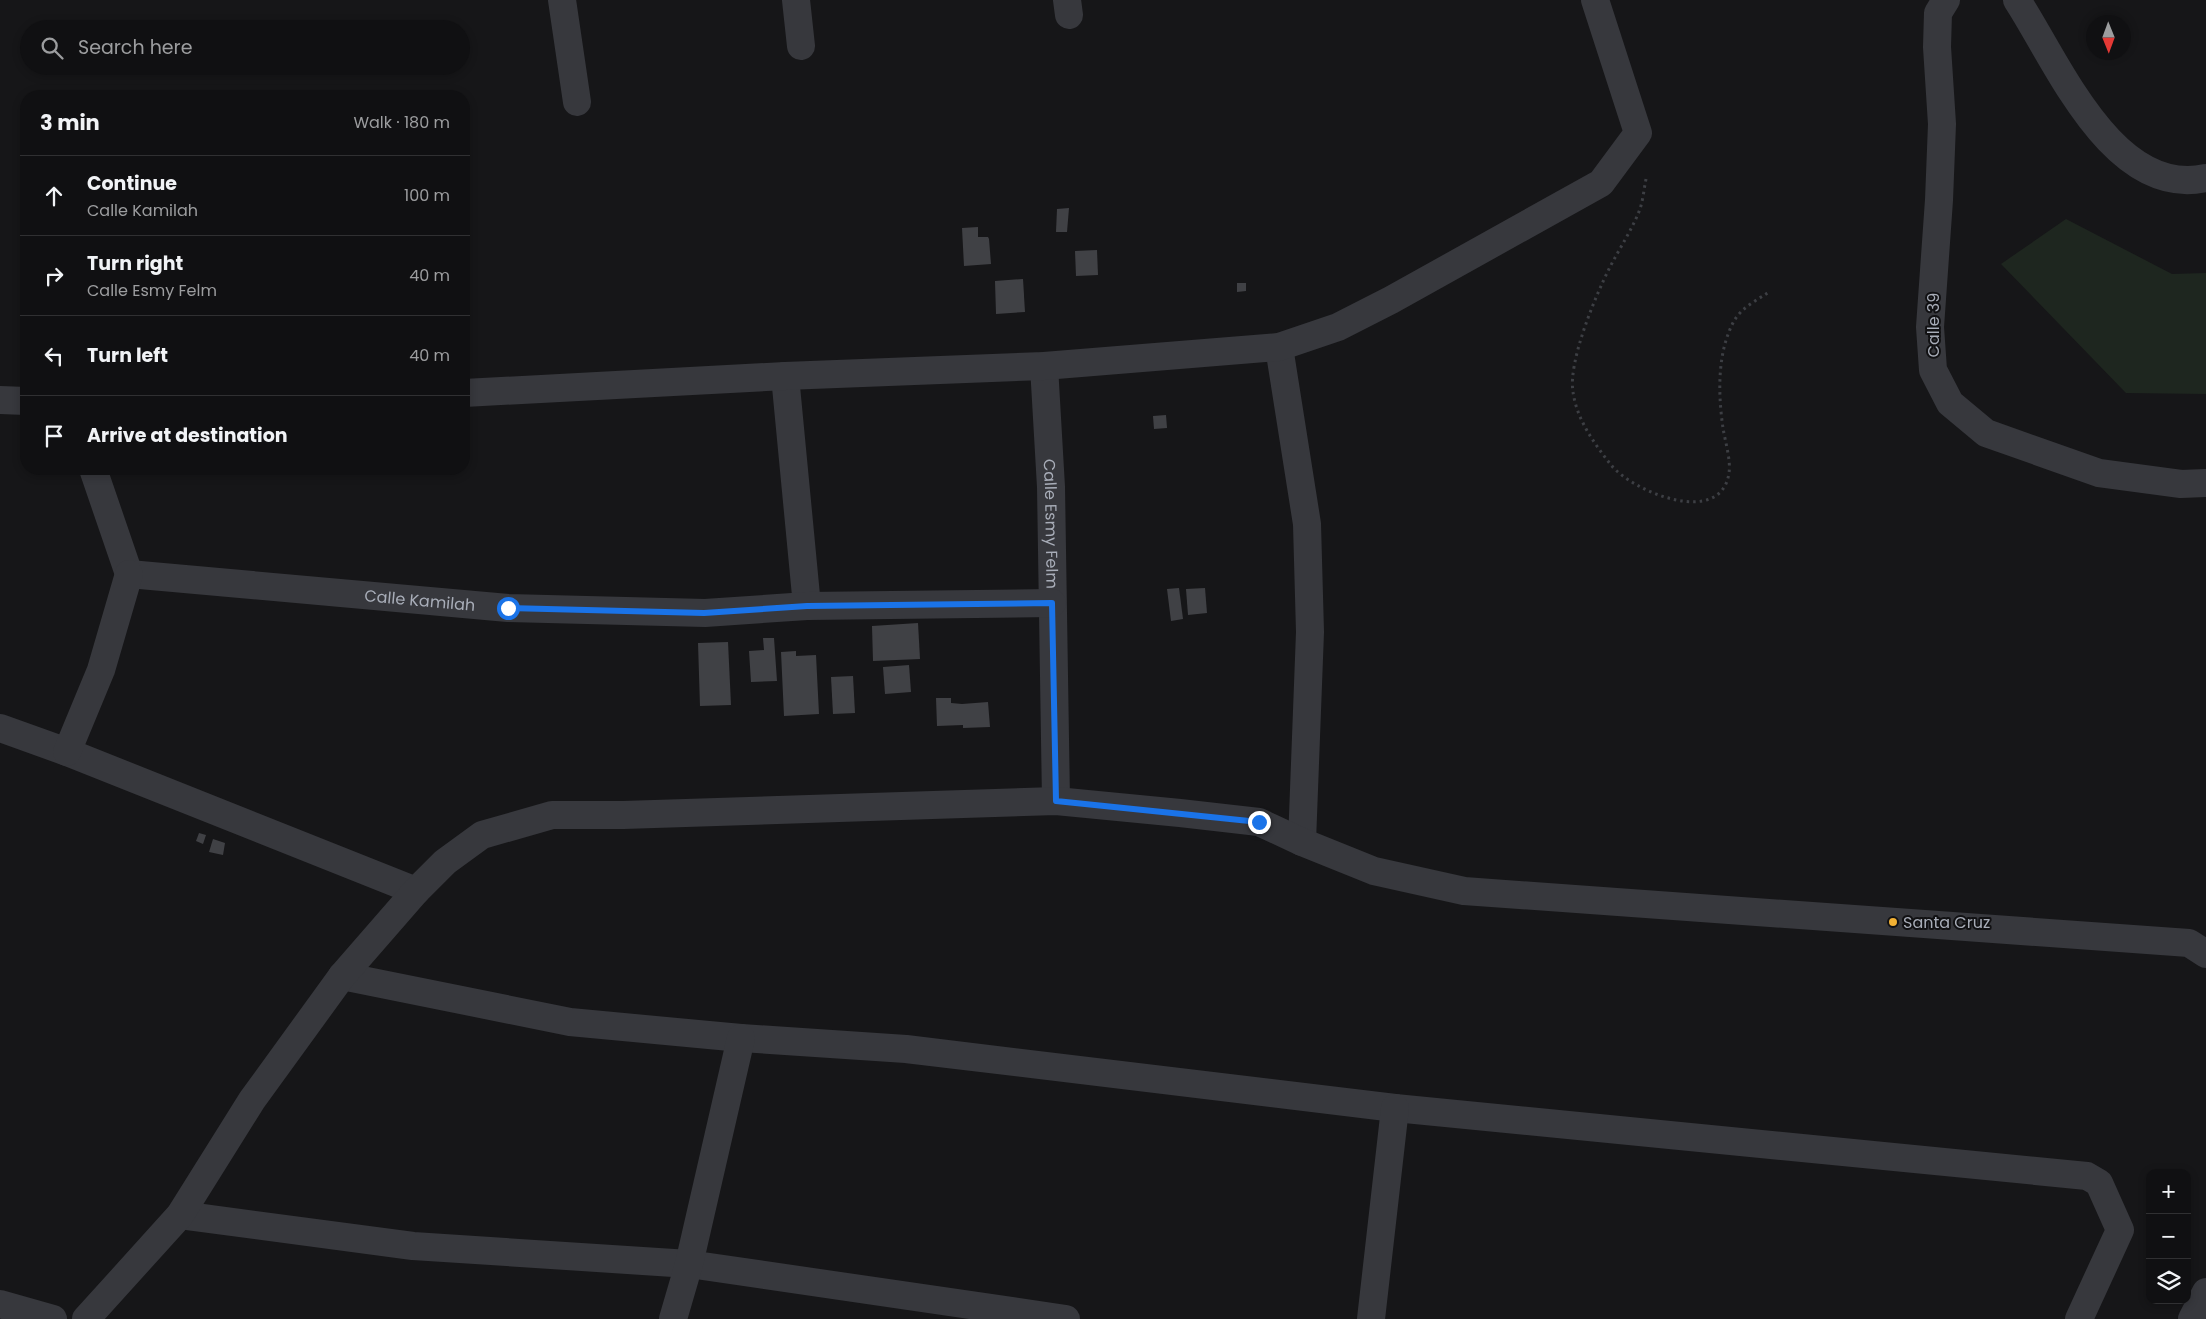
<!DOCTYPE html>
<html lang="en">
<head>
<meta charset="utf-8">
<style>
  :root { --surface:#101012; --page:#19191b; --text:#f1f3f6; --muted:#9c9d9f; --line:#303032 }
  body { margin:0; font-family:Poppins,sans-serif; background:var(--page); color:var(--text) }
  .controls { position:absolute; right:15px; bottom:15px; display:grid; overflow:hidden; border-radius:10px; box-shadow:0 2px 8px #0003 }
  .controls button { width:45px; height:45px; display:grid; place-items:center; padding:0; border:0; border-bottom:1px solid var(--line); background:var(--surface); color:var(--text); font:25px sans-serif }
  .compass { position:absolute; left:2086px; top:15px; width:45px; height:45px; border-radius:50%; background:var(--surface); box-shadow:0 2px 8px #0003; rotate:179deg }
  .stop { position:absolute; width:15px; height:15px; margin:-11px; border:4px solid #1a73e8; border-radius:50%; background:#fff }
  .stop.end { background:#1a73e8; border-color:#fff; box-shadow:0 1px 5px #0008 }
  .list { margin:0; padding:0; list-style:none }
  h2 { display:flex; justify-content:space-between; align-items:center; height:65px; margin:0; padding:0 20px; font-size:21px }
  h2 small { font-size:16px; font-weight:400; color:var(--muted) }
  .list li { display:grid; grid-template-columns:32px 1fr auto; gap:15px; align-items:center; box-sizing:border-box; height:80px; padding:0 20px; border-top:1px solid var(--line) }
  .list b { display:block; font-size:19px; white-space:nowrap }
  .list p { margin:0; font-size:16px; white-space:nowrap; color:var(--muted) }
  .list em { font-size:16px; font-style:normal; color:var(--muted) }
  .icon { flex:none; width:28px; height:28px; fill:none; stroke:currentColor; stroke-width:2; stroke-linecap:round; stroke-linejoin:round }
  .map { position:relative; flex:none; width:2206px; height:1319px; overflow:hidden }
  .search { position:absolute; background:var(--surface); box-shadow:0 2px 8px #0003; left:20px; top:20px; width:450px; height:55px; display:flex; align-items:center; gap:12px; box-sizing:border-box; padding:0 18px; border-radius:28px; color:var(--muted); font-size:19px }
  .panel { position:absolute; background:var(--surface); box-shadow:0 2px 8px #0003; left:20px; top:90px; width:450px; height:385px; border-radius:20px }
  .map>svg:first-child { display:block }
  .green { fill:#1e261f }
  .building { fill:#404145 }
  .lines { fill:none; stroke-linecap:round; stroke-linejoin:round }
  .path { stroke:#3d3f44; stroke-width:3; stroke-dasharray:2.5 4; stroke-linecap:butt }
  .street { stroke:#37383d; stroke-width:28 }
  .route { stroke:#1a73e8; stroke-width:6 }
  .poi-dot { fill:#f2b134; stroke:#111113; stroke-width:2 }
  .labels { text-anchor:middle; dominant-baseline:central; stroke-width:4; stroke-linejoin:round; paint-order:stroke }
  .street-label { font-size:16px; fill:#a8adb8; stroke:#111113 }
  .poi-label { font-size:16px; fill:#a8adb8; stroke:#111113; text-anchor:start }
</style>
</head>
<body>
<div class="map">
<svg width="2206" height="1319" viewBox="0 0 2206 1319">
  <rect width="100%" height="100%" fill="#161618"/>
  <!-- green -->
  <polygon class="green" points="2066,219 2172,274 2206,273 2206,394 2126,393 2001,264"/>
  <!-- building -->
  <g class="building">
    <polygon points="1069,208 1067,232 1056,232 1057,209"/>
    <polygon points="978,227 978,237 988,237 989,239 991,264 964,266 962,228"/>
    <polygon points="1097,250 1098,275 1076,276 1075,251"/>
    <polygon points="1023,279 1025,312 996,314 995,281"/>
    <polygon points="1237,283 1246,283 1246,291 1237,292"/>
    <polygon points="1166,415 1167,428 1154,429 1153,416"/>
    <polygon points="1179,588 1183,619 1171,621 1167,589"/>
    <polygon points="1205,588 1207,613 1188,615 1186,589"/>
    <polygon points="918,623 920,659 873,661 872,626"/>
    <polygon points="763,638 774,638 777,681 751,682 749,651 764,650"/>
    <polygon points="728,642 731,705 700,706 698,643"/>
    <polygon points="796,651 796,656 816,655 819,714 784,716 781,652"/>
    <polygon points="909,665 911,692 885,694 883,667"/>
    <polygon points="853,676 855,713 833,714 831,677"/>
    <polygon points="936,698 951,698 951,703 962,704 988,702 990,727 963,728 963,725 937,726"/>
    <polygon points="199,833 206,835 203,844 196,841"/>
    <polygon points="213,839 225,843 223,855 209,852"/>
  </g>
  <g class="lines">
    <!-- path -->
    <path class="path" d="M1646 179C1644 189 1643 200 1640 209 1632 230 1619 249 1609 269 1595 297 1568 362 1573 392 1577 420 1594 443 1611 465 1633 492 1721 528 1729 473 1731 460 1725 441 1723 428 1718 394 1717 352 1734 321 1741 308 1757 300 1769 292"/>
    <!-- street -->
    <g class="street">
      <polyline points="562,0 577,102"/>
      <polyline points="796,0 801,46"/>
      <polyline points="1067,0 1069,15"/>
      <polyline points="1946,0 1938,13 1937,47 1942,124 1939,200 1930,327 1933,370 1950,403 1986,433 2099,473 2181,484 2206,483"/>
      <path d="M2017 0C2057 61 2113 199 2206 178"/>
      <polyline points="1279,347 1307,524 1310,632 1302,842"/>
      <path id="s1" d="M1044 366 1051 487 1056 801"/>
      <polyline points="785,376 807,606"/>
      <polyline points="464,393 785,376 1044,366 1279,347 1338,327 1391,300 1601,183 1638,133 1595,0"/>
      <polyline points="0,400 26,401"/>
      <polyline points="93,469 129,574"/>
      <path id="s2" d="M129 574 508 608 705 613 807 606 1052 603"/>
      <polyline points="0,728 67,752 416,891"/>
      <polyline points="67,752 101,670 129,574"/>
      <polyline points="342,976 570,1022 741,1038 906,1049 1395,1108 2087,1176 2099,1183 2120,1230 2079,1319"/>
      <polyline points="180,1215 413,1246 689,1264 1066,1319"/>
      <polyline points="0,1304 53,1319"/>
      <polyline points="86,1319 180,1215 252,1100 342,976 416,891 445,862 482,835 552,815 623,815 1056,801 1180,813 1259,822 1302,842 1374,871 1464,891 2189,943 2206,954"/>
      <polyline points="673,1319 689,1264 741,1038"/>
      <polyline points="1371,1319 1395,1108"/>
      <polyline points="2192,1319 2206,1292"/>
    </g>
  </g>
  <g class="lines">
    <!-- route -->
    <polyline class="route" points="508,608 704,613 807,606 1052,603 1056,801 1259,822"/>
  </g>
  <!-- markers -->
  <circle class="poi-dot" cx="1893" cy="922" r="5"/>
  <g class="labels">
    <!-- street labels -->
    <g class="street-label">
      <text transform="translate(1933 325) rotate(-90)">Calle 39</text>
      <text stroke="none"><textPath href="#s1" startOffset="158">Calle Esmy Felm</textPath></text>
      <text stroke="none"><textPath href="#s2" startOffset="292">Calle Kamilah</textPath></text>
    </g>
    <!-- poi labels -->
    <g class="poi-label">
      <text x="1903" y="922">Santa Cruz</text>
    </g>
  </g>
</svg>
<div class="controls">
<button>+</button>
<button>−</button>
<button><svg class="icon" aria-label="layers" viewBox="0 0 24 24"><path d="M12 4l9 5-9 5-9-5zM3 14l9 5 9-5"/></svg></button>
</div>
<svg class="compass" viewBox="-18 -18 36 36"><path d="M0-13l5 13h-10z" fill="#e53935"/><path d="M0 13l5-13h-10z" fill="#9c9d9f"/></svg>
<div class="stop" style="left:508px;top:608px"></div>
<div class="stop end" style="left:1259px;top:822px"></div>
<div class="search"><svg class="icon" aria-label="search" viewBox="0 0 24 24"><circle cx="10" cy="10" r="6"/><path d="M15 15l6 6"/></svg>Search here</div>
<section class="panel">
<h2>3 min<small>Walk · 180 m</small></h2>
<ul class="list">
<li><svg class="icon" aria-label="ahead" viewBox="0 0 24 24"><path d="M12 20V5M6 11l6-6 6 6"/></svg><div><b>Continue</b><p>Calle Kamilah</p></div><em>100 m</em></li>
<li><svg class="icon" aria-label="right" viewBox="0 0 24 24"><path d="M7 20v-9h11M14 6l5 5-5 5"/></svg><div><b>Turn right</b><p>Calle Esmy Felm</p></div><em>40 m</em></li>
<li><svg class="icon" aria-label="left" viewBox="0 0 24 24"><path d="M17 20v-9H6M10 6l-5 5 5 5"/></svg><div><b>Turn left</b></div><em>40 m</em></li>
<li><svg class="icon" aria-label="arrive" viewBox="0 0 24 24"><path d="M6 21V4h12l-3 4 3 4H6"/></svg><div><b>Arrive at destination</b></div></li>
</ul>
</section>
</div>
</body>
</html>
